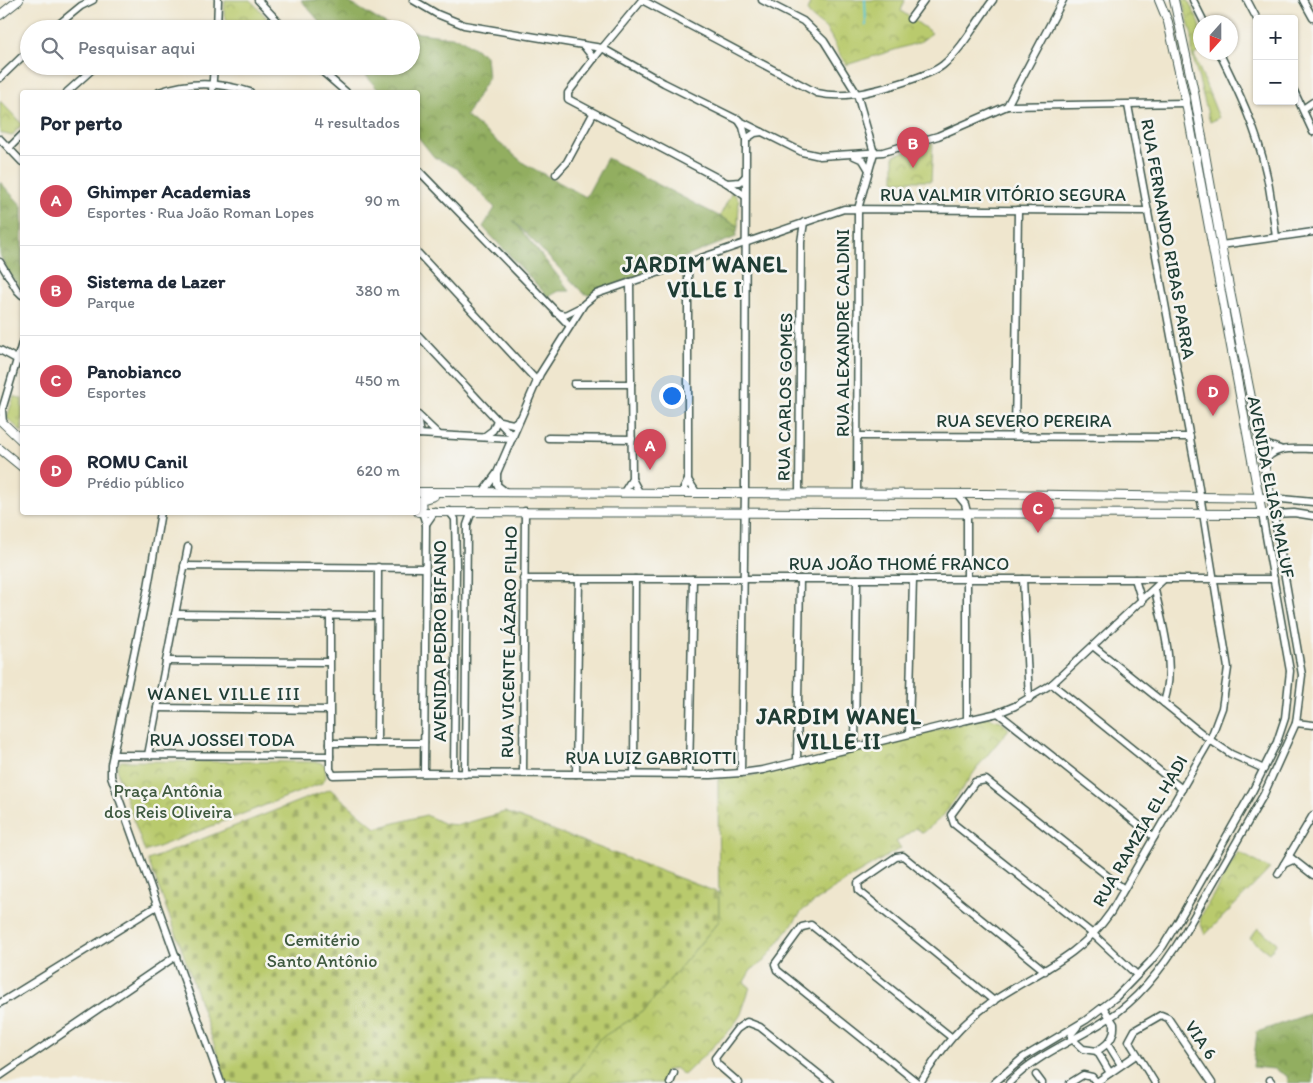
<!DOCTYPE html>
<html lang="pt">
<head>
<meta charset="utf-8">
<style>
  :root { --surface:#fff; --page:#f2f2f3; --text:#1f2937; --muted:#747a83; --line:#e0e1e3; --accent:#d1495b }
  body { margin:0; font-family:Itim,sans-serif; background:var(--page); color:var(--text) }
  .controls { position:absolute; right:15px; top:15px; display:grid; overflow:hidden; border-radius:5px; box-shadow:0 1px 4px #0004 }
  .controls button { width:45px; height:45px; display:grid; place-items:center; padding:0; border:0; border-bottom:1px solid var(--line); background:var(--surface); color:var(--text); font:25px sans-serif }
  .compass { position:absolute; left:1193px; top:15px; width:45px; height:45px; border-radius:50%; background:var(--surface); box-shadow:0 1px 4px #0004; rotate:201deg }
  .you { position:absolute; left:671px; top:395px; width:18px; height:18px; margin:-12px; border:4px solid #fff; border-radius:50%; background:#1a73e8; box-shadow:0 0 0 8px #1a73e833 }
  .badge { display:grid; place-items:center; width:32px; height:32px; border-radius:50%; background:var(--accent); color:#fff; font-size:16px; font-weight:700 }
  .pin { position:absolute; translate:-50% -41px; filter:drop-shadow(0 1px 2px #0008) }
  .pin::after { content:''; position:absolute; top:26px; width:18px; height:15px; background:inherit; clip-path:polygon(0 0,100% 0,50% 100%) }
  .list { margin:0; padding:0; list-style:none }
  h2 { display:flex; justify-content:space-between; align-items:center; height:65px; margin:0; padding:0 20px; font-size:21px }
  h2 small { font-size:16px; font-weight:400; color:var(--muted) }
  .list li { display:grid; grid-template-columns:32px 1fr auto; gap:15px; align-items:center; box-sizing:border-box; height:90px; padding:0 20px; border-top:1px solid var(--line) }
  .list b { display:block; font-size:19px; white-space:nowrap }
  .list p { margin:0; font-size:16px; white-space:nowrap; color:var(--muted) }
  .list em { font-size:16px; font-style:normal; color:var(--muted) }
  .icon { flex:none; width:28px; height:28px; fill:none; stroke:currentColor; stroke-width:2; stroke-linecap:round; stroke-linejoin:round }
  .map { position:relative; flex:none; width:1313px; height:1083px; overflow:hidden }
  .search { position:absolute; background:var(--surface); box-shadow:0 1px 4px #0004; left:20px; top:20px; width:400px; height:55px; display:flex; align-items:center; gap:12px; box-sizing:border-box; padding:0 18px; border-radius:28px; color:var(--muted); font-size:19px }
  .panel { position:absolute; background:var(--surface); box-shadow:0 1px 4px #0004; left:20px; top:90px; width:400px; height:425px; border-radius:5px }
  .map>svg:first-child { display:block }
  .grass { fill:url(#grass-tufts); stroke:#6c8450 }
  .forest { fill:url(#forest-crowns); stroke:#58764a }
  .cemetery { fill:url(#cemetery-stones); stroke:#6c8450 }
  .park { fill:url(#park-crowns); stroke:#6c8450 }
  .pitch { fill:#b9ca6d; stroke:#6c8450 }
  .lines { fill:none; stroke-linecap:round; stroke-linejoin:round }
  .stream { stroke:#5dc9d6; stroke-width:2 }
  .minor-casing { stroke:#3e564b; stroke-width:9 }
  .major-casing { stroke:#3e564b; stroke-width:10 }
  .minor { stroke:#fff; stroke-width:6 }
  .major { stroke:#fff; stroke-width:8 }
  .labels { text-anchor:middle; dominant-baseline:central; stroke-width:5; stroke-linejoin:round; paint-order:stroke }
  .street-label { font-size:18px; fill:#1f3d34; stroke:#f6f6f2 }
  .park-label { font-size:18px; fill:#3e593f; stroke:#f6f6f2 }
  .neighbourhood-label { font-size:19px; letter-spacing:1px; fill:#1f3d34; stroke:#f6f6f2 }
  .district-label { font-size:22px; font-weight:bold; letter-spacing:1px; fill:#1f3d34; stroke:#f6f6f2 }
</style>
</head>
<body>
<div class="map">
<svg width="1313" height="1083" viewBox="0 0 1313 1083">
  <defs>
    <pattern id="grass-tufts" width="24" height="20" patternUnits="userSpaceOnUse" patternTransform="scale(1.25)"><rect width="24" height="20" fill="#b9ca6d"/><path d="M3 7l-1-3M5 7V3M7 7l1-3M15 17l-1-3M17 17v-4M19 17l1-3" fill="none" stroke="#96a55a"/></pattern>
    <pattern id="forest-crowns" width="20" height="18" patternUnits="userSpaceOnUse" patternTransform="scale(1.25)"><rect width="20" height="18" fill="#92ae60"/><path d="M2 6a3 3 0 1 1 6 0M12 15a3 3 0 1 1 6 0" fill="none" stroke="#778f50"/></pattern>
    <pattern id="cemetery-stones" width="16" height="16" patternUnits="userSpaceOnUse" patternTransform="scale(1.25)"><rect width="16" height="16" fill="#b9ca6d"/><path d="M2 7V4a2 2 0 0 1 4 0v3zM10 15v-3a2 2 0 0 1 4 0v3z" fill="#96a55a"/></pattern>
    <pattern id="park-crowns" width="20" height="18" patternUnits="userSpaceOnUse" patternTransform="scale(1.25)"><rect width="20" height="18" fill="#b9ca6d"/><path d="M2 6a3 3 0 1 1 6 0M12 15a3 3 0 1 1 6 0" fill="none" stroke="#96a55a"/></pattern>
  </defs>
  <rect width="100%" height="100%" fill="#f6f6f2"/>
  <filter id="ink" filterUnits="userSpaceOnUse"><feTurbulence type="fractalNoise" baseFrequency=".02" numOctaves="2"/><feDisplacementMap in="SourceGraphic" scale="10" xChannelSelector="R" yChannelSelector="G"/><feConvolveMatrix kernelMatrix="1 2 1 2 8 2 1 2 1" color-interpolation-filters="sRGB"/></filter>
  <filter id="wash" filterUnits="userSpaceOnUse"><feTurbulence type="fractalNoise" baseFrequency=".0096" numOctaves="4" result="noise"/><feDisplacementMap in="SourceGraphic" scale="20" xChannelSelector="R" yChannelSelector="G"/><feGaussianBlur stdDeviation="1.12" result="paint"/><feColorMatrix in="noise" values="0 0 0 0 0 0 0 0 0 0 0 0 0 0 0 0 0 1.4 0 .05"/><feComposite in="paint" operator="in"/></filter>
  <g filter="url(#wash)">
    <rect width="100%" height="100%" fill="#efe6ce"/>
    <!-- grass -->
    <g class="grass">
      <polygon points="732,192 739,200 738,226 720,216"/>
      <polygon points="14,396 22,399 22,432 7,418"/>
    </g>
    <!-- forest -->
    <g class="forest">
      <polygon points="301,0 345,0 394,29 326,29"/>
      <polygon points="411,32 459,38 486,56 488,78 466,116 525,164 586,197 607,158 738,226 736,237 588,295 582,292 513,220 570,291 559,291 548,297 483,227 495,208 458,169 434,157 418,137 418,92 380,92 358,66 411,66"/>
      <polygon points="0,182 22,206 22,289 9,274 0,255"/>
      <polygon points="1309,1014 1313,1014 1313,1083 1288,1083 1287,1076 1274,1069 1253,1067 1257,1032"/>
    </g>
    <!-- cemetery -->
    <polygon class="cemetery" points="330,789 376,828 426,815 445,824 459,825 505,812 719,893 719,921 643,1012 599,1040 570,1083 227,1083 180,944 148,860"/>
    <!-- park -->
    <g class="park">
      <polygon points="225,0 250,0 273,24 273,27 258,29 228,22 224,15"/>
      <path d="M811 0H905L901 11 932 33 920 42 846 65C839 55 834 40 827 30 821 23 811 19 807 11Z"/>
      <polygon points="1182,0 1188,0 1200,24 1200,52 1194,55 1219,118 1210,122 1192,54 1192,36"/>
      <polygon points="0,101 22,124 12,136 0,133"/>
      <polygon points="933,143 931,181 894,181 894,155"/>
      <polygon points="987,717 1001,721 1009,729 980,764 943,816 923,833 916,828 896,842 901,848 848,879 803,910 764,961 751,970 744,982 750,987 741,1014 732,1028 684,1075 675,1068 666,1071 663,1083 570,1083 599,1039 643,1012 719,921 718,778 757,775"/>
      <polygon points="121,761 319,762 325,765 326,777 322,783 145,852 118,776 117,766"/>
      <polygon points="1238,852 1270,869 1205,935 1200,922 1201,916"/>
    </g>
    <!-- pitch -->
    <polygon class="pitch" points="1258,928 1277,943 1269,953 1250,938"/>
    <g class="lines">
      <!-- stream -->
      <polyline class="stream" points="865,0 866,25"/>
    </g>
  </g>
  <g filter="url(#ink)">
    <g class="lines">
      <defs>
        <g id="minor">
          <polyline points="258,0 285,29"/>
          <polyline points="413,0 437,14 464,25 583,45"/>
          <path d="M642 0 817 93C830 96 842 96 855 94 873 92 930 76 943 65 963 48 977 21 993 0"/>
          <polyline points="642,0 599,52 568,93 568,99 727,183 745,196"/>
          <polyline points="762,0 803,21 824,41 857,94 874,153 858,209 857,493"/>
          <polyline points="1193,0 1204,22"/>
          <polyline points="1247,0 1257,19"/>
          <polyline points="1303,0 1313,18"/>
          <polyline points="910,19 924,0"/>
          <polyline points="53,29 81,6 93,0"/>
          <polyline points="181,29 233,29"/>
          <polyline points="217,29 218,0"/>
          <path d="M1219 52C1238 90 1257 130 1266 172 1271 193 1273 215 1276 237"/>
          <polyline points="594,59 583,45 602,48 664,83 802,152 820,156 883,152 938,136 1007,106 1063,0"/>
          <polyline points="316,66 346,92"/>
          <polyline points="0,78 29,50"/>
          <polyline points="1294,91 1313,132"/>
          <polyline points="67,92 96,66"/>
          <path d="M159 92C190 81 220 82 250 92"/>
          <polyline points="212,92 214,66"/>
          <polyline points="1007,106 1186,103"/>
          <polyline points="1303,109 1313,102"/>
          <polyline points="738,119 743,127 746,139 745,487 741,773"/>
          <polyline points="0,139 22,162"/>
          <polyline points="746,139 755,133 762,132"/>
          <polyline points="9,148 22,135"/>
          <polyline points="854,156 863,160 869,170"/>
          <polyline points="418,170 570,326"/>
          <polyline points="556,174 567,162 593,114"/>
          <polyline points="727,183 740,182 745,177"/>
          <polyline points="1221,245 1313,232"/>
          <polyline points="418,253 537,381"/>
          <polyline points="0,262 17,290 22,295"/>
          <polyline points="630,282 632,479"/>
          <polyline points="556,313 565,315 579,308"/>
          <polyline points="418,335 513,437"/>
          <polyline points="0,350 22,362"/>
          <polyline points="574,384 631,384"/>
          <polyline points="418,415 438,434"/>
          <polyline points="500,421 513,424 520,419"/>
          <polyline points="3,423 2,410 22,343"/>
          <polyline points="418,423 420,434"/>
          <polyline points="418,434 512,439"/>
          <polyline points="485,436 493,430 497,420"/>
          <polyline points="858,436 1190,437"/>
          <polyline points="1015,436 1018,210"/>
          <polyline points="548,438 632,439"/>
          <polyline points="1259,438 1265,444 1280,449"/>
          <path d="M1264 464C1271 445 1296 449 1313 449"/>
          <polyline points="497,474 497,485 506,492"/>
          <polyline points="688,480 688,261"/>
          <polyline points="483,492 497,473 540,374 584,304 596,294 844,209 1148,211"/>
          <polyline points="624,492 632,479 639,492"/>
          <polyline points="682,492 688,480 696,492"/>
          <polyline points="799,493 801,242 804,222"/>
          <polyline points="1271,498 1313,502"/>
          <polyline points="449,511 455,519 456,565 454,773"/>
          <polyline points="161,512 148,587 111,764 111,776 221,1083"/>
          <polyline points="422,512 426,524 435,511"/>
          <polyline points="184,566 425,568"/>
          <polyline points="523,579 1274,579"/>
          <polyline points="1023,579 1029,699"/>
          <polyline points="1135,579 1142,602"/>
          <path d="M1155 590C1163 628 1176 664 1164 703"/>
          <polyline points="175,614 377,616"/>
          <polyline points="330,615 330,769 333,775 424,773 711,775 741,773 763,770 967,720 967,512 965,504 957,494"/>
          <polyline points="1094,647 1210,740 1231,754 1264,769"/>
          <polyline points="166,661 329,662"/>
          <polyline points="1052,684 1182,789"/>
          <polyline points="157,708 329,710"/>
          <polyline points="998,713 1154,837"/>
          <polyline points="967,720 998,713 1015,706 1052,684 1164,579"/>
          <polyline points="1296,723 1313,725"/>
          <polyline points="909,732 913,579"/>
          <polyline points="330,743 424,743"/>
          <polyline points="377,743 378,567"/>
          <polyline points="855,746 857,579"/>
          <polyline points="113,755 330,756"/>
          <polyline points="148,755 188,547"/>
          <polyline points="797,761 800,579"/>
          <polyline points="424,773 426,524"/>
          <polyline points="523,773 525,511"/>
          <polyline points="465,774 467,525 472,511"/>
          <polyline points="576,774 579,579"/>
          <polyline points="634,774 635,579"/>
          <polyline points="689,775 693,579"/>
          <polyline points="1290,857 1313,875"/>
          <polyline points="1293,860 1284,864 1313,815"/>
          <polyline points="1278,874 1284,864"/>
          <polyline points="1124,889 986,780 975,782 951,815 954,824 1094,935 1137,975"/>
          <polyline points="994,1001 859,891 858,883 896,857 903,856 1045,971"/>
          <polyline points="0,1003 157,906"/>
          <path d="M1077 1027 1072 1033 1071 1038 1083 1049 1097 1051C1108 1044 1115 1038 1114 1024L1103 1007"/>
          <polyline points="1108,1044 1121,1065"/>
          <polyline points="1097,1051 1110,1073"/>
          <polyline points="1036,1075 1042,1083"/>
          <polyline points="0,1076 176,956"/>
          <polyline points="1270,1080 1272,1083"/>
          <polyline points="1097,1082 1136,1055"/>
          <polyline points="670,1083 674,1073"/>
          <polyline points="739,1083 717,1064 715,1058 737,1029 747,1022 760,1027 830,1083"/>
          <polyline points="918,1083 777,970 775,964 802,927 811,925 951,1037"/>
          <path d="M920 1083C940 1050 961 1023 993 1001 1037 972 1080 957 1111 912L1210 740 1222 708 1228 668 1197 476 1128 105"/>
          <polyline points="994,1083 1024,1057 1086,1020 1116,997 1150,962 1163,946 1179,920 1253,790 1277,742 1285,718 1290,671 1262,514"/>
          <path d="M1009 1083C1036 1054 1077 1040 1109 1018 1141 998 1166 963 1185 932L1264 794 1296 723 1302 675 1274 514 1294 513 1313 516"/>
          <polyline points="1070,1083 1083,1075 1092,1077 1097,1083"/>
          <polyline points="1155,1083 1129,1041 1135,1030 1161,1015 1168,1018 1212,1083"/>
        </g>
        <g id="major">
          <polyline points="1159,0 1168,22 1186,103 1262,514"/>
          <polyline points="0,15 19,0"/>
          <polyline points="0,420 22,441"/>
          <polyline points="0,449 22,467"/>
          <polyline points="418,492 984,494 1271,498"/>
          <polyline points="418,512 1274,514 1224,261 1194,92 1174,0"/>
          <polyline points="422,512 421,500 434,496"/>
        </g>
      </defs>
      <!-- minor casing -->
      <use href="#minor" class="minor-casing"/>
      <!-- major casing -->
      <use href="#major" class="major-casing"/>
      <!-- minor -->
      <use href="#minor" class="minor"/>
      <!-- major -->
      <use href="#major" class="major"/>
    </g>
  </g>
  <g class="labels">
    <!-- street labels -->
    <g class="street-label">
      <text x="1003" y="195">RUA VALMIR VITÓRIO SEGURA</text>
      <text transform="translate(1168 239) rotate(80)">RUA FERNANDO RIBAS PARRA</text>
      <text transform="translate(843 333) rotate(-90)">RUA ALEXANDRE CALDINI</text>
      <text transform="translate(785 397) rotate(-89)">RUA CARLOS GOMES</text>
      <text x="1024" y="421">RUA SEVERO PEREIRA</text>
      <text transform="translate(1271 487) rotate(79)">AVENIDA ELIAS MALUF</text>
      <text x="899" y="564">RUA JOÃO THOMÉ FRANCO</text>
      <text transform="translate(440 641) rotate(-90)">AVENIDA PEDRO BIFANO</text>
      <text transform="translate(509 642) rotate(-89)">RUA VICENTE LÁZARO FILHO</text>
      <text x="222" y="740">RUA JOSSEI TODA</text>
      <text x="651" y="758">RUA LUIZ GABRIOTTI</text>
      <text transform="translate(1140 831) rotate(-60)">RUA RAMZIA EL HADI</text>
      <text transform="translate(1201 1040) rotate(56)">VIA 6</text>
    </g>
    <!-- park labels -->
    <g class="park-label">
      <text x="168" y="791">Praça Antônia<tspan x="168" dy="21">dos Reis Oliveira</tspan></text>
      <text x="322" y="940">Cemitério<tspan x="322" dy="21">Santo Antônio</tspan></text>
    </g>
    <!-- neighbourhood labels -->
    <g class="neighbourhood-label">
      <text x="224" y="693">WANEL VILLE III</text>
    </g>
    <!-- district labels -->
    <g class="district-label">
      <text x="705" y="264">JARDIM WANEL<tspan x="705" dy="25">VILLE I</tspan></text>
      <text x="839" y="716">JARDIM WANEL<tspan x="839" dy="25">VILLE II</tspan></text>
    </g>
  </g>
</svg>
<div class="controls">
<button>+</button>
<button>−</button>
</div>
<svg class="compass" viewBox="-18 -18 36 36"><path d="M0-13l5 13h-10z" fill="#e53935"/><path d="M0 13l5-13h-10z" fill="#747a83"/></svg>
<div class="you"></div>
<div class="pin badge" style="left:650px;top:470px">A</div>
<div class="pin badge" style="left:913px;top:168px">B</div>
<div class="pin badge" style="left:1038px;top:533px">C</div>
<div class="pin badge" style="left:1213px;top:416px">D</div>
<div class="search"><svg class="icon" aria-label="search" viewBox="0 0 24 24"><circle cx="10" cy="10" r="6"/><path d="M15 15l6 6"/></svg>Pesquisar aqui</div>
<section class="panel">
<h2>Por perto<small>4 resultados</small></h2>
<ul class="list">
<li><span class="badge">A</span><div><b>Ghimper Academias</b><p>Esportes · Rua João Roman Lopes</p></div><em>90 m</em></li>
<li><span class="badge">B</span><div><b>Sistema de Lazer</b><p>Parque</p></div><em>380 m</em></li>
<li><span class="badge">C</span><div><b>Panobianco</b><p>Esportes</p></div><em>450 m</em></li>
<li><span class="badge">D</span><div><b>ROMU Canil</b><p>Prédio público</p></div><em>620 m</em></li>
</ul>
</section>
</div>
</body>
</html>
